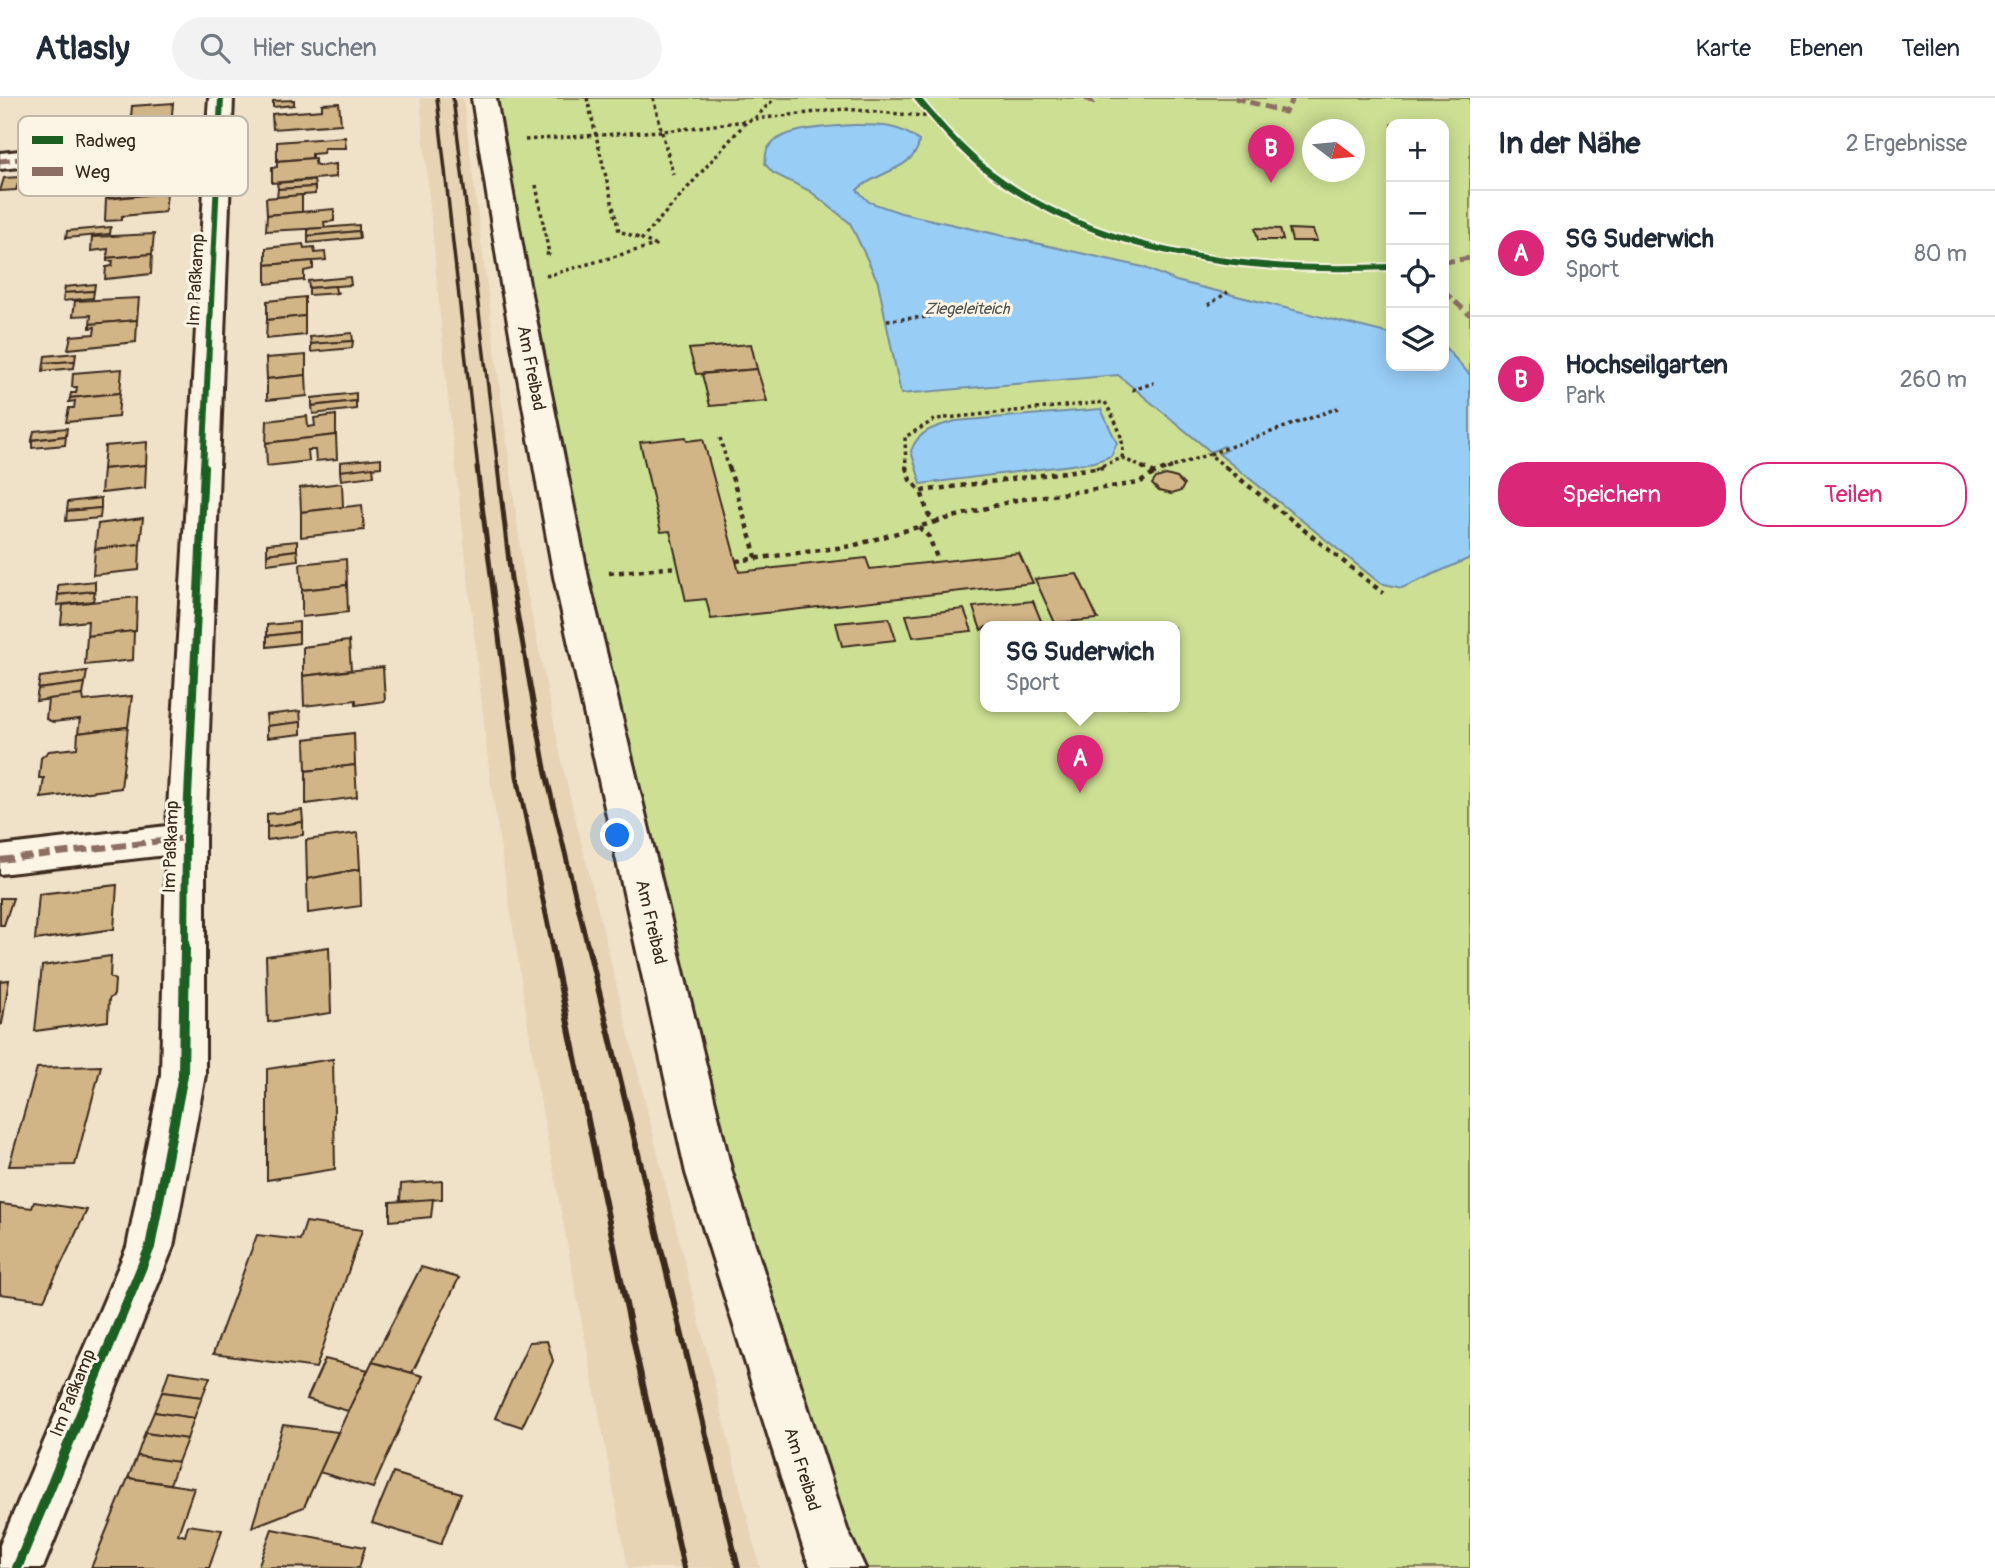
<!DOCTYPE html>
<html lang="de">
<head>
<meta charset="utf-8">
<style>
  :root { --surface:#fff; --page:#f2f2f3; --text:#1f2937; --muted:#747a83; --line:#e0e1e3; --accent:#db2777 }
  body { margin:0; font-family:Pangolin,sans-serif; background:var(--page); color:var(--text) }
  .controls { position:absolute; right:21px; top:21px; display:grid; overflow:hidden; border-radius:14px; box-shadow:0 4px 18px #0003 }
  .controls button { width:63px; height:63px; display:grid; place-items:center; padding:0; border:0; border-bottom:2px solid var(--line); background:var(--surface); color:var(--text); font:35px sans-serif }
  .compass { position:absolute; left:1302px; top:21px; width:63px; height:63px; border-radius:50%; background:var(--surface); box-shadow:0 4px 18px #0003; rotate:106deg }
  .you { position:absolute; left:618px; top:738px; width:24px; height:24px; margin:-18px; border:5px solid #fff; border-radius:50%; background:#1a73e8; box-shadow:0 0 0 10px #1a73e833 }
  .badge { display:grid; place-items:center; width:46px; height:46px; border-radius:50%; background:var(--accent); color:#fff; font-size:23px; font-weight:700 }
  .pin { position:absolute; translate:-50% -58px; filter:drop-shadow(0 2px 4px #0008) }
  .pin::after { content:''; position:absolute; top:37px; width:24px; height:21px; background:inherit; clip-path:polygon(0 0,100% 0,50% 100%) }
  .popup { position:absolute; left:980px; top:523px; width:200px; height:91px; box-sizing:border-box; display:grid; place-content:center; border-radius:14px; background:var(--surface); filter:drop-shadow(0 2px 5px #0005); font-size:23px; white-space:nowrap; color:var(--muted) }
  .popup b { font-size:26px; color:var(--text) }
  .popup::after { content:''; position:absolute; left:50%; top:100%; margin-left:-14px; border:14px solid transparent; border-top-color:var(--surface) }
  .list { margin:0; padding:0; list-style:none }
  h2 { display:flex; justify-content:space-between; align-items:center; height:91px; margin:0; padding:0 28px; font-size:30px }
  h2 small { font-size:23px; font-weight:400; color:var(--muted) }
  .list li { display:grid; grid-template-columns:46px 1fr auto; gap:21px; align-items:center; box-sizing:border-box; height:126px; padding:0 28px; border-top:2px solid var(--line) }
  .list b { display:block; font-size:26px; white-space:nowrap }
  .list p { margin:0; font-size:23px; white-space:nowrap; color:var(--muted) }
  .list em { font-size:23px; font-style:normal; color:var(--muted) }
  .actions { display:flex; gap:14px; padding:21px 28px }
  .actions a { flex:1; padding:16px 0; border:2px solid var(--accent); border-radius:28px; text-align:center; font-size:24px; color:var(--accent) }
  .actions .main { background:var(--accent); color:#fff }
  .icon { flex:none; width:38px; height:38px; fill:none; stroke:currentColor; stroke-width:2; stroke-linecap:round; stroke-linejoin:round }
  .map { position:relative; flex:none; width:1470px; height:1470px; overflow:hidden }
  header { display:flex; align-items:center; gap:42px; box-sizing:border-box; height:98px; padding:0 35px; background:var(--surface); border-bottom:2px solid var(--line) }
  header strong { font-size:33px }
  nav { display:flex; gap:38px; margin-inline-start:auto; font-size:24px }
  .search { width:490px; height:63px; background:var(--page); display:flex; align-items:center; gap:18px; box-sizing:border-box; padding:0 24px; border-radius:38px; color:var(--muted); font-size:26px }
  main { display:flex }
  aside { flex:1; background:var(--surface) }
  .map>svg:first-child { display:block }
  .built { fill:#e6d4b5 }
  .green { fill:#ccdf93; stroke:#848458; stroke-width:2; fill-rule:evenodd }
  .water { fill:#98cdf6; stroke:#738ca0; stroke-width:2 }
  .building { fill:#d2b587; stroke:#3b2a1e; stroke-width:2 }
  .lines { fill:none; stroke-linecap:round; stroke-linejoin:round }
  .minor-casing { stroke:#3b2a1e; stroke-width:6 }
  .path-far1 { stroke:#3b2a1e; stroke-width:3.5; stroke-dasharray:3.5 3.5; stroke-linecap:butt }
  .path { stroke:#3b2a1e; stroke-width:4.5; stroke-dasharray:5 5; stroke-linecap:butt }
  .minor { fill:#fcf5e5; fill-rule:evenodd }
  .rail-far2 { stroke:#3b2a1e; stroke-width:3.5 }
  .rail-far1 { stroke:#3b2a1e; stroke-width:5 }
  .rail { stroke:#3b2a1e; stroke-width:6 }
  .quiet-far1 { stroke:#8d6e63; stroke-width:5; stroke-dasharray:10 5; stroke-linecap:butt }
  .quiet { stroke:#8d6e63; stroke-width:6; stroke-dasharray:13 6; stroke-linecap:butt }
  .cycleway-far2-casing { stroke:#fcf5e5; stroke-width:10 }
  .cycleway-far1-casing { stroke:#fcf5e5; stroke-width:12 }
  .cycleway-casing { stroke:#fcf5e5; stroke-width:15 }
  .cycleway-far2 { stroke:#1b5e20; stroke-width:6 }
  .cycleway-far1 { stroke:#1b5e20; stroke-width:8 }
  .cycleway { stroke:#1b5e20; stroke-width:10 }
  .labels { text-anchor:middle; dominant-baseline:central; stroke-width:6; stroke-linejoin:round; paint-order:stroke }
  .far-water-label { font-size:16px; font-style:italic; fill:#525354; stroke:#fcf5e5 }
  .street-label { font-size:18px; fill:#3b2a1e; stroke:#fcf5e5 }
  .key { fill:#fcf5e5; stroke:#c2b8a9; stroke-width:2 }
  .key-label { font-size:19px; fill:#3b2a1e }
</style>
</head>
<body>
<header>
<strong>Atlasly</strong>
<div class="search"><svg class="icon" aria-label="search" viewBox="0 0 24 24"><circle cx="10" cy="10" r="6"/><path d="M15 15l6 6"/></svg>Hier suchen</div>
<nav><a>Karte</a><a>Ebenen</a><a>Teilen</a></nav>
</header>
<main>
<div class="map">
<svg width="1470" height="1470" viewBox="0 0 1470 1470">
  <rect width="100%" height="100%" fill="#efe2c9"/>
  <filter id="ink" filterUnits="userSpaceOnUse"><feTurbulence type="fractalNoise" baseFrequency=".0143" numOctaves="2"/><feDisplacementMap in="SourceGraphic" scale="14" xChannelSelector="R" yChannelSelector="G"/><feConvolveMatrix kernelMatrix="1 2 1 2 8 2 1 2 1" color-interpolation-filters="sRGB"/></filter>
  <g filter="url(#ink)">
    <!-- built -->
    <polygon class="built" points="420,0 463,0 524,479 564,674 760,1470 628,1470 537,985 490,680 446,281"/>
    <!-- green -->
    <path class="green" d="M496 0H1470V1470H829L586 469 536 209 527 185 525 166 527 164ZM1391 26H1444V268H1391ZM1312 32H1354V74H1312ZM986 529H1174V609H986Z"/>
    <!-- water -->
    <g class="water">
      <path d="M853 27C878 27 900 26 919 43 917 71 875 74 857 92L869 104 901 115 1143 169 1176 183 1391 236V268H1444L1445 249 1470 277V460L1402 490 1380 485 1219 356 1227 352 1224 348 1211 354 1118 277 901 296 878 184 850 125 810 93 773 75 765 66C766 61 765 54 768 50 781 29 831 29 853 27Z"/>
      <path d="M1101 311 1117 345 1111 358 1095 364 921 386 911 353C918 332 937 328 956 323Z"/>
    </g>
    <!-- building -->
    <g class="building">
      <polygon points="294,2 294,7 273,9 273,3"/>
      <polygon points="173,5 171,28 130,31 132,8"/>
      <polygon points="339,5 341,26 273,31 272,16 322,12 322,6"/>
      <polygon points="171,28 170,34 146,36 147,30"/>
      <polygon points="92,29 89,40 78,40 80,30"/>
      <polygon points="80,30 78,40 66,41 69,31"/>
      <polygon points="57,31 54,42 43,42 46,32"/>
      <polygon points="57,31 69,31 66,41 54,42"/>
      <polygon points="170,34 170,39 146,41 146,36"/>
      <polygon points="345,39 346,50 324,50 323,55 312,56 312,60 277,63 277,44"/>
      <polygon points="315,60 315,66 320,68 336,66 336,79 272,85 272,70 277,69 277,63"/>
      <polygon points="168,77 167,95 108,100 109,82"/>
      <polygon points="20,79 16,92 0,93 4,80"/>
      <polygon points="314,82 315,89 278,91 277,85"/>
      <polygon points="315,89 315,96 277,99 278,91"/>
      <polygon points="167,95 165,114 122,118 122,122 105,123 106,101"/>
      <polygon points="302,97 302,114 267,117 266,100"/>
      <polygon points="334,111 334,123 324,124 325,130 266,133 267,117"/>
      <polygon points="359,127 359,133 308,138 308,131"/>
      <polygon points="111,129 110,136 66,140 67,133"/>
      <polygon points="1255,130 1280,131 1283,142 1258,142"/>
      <polygon points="1289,131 1313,132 1317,143 1292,143"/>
      <polygon points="359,133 360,140 308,145 308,138"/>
      <polygon points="154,136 152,156 107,160 108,151 91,153 92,139"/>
      <polygon points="303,146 304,150 314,149 315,155 325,154 326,162 266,167 266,150"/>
      <polygon points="152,156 151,176 105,181 106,169 112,168 113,163 107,163 107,160"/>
      <polygon points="313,163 313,171 304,173 304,182 266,186 266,167"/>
      <polygon points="350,179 351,187 309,190 308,183"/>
      <polygon points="95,186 94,193 64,195 65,189"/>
      <polygon points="335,188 336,194 339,195 309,197 309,190"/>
      <polygon points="94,193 93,200 63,203 64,195"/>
      <polygon points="305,199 305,218 267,222 267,203"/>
      <polygon points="139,200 137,222 90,226 91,217 73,218 75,203"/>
      <polygon points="305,218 305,237 266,241 267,222"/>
      <polygon points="137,222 136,244 68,251 71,238 94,236 95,229 90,230 90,226"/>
      <polygon points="352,235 353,243 311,246 310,239"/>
      <polygon points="353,243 352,250 311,254 311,246"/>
      <polygon points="751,246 757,271 696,276 689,251"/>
      <polygon points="76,255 75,263 44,265 45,258"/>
      <polygon points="306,257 306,277 267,281 266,260"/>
      <polygon points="75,263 74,270 43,273 44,265"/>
      <polygon points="122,271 120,295 70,300 71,295 76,295 77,289 72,289 73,275"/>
      <polygon points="757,271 767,303 710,308 702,276"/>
      <polygon points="306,277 307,298 267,302 267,281"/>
      <polygon points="120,295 118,319 66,324 69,310 74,310 75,303 69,304 70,300"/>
      <polygon points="356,295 356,303 312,308 312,300"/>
      <polygon points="356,303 356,311 313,316 312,308"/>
      <polygon points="336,317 336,337 266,345 267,323 307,318 308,329 315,328 314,320"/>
      <polygon points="67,330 66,338 32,342 34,333"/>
      <polygon points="336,337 337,361 316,363 315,352 308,352 309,363 267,368 266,345"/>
      <polygon points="66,338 65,347 32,350 32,342"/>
      <polygon points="686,339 687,343 703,341 739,474 866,460 870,471 1019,455 1033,485 711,521 706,501 686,503 670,433 661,434 640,344"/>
      <polygon points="147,344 146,367 103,371 105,348"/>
      <polygon points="381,360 381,369 340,373 340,364"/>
      <polygon points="146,367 145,390 101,395 103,371"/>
      <polygon points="373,369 374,378 341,382 340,373"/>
      <polygon points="1166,377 1177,380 1184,387 1181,393 1171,396 1159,393 1152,386 1156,380"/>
      <polygon points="342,385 343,409 301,414 300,390"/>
      <polygon points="101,400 101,410 67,413 68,404"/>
      <polygon points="362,407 364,432 301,439 301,414"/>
      <polygon points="101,410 100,420 66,423 67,413"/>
      <polygon points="143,420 140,446 95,451 98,426"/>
      <polygon points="297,443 297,452 267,456 267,446"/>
      <polygon points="140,446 139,472 93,477 95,451"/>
      <polygon points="297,452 298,462 267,466 267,456"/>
      <polygon points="346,461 347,487 302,492 300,466"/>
      <polygon points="1077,476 1098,521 1055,525 1035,481"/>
      <polygon points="95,483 95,493 58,497 58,487"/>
      <polygon points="347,487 348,514 302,519 302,492"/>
      <polygon points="95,493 93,503 57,507 58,497"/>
      <polygon points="137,499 136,533 87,538 88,523 61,526 63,507"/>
      <polygon points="1033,503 1042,525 986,529 981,532 973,509"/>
      <polygon points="964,511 972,533 913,539 906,517"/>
      <polygon points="889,520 896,542 842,548 836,525"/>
      <polygon points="299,524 299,534 267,538 267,527"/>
      <polygon points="134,533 133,562 85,567 87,538"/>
      <polygon points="299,534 299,545 267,549 267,538"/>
      <polygon points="349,543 351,572 303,578 303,549"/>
      <polygon points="383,569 385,603 356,607 356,602 304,608 303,578"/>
      <polygon points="87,573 85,585 38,591 40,579"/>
      <polygon points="85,585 83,597 36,603 38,591"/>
      <polygon points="83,597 84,603 132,598 128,629 78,635 80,621 53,624 46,621 48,601"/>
      <polygon points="300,613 301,624 267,628 266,617"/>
      <polygon points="301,624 301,636 267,640 267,628"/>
      <polygon points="128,629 121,690 41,700 44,680 39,680 41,660 49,653 77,650 78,635"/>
      <polygon points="354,635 355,667 306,673 305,641"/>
      <polygon points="355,667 357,699 306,706 306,673"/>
      <polygon points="302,712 303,724 267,729 267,716"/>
      <polygon points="303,724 303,737 267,742 267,729"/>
      <polygon points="358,735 360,771 307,781 306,742"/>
      <polygon points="360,771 361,808 308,815 307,781"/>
      <polygon points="117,787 114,831 35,842 39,796"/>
      <polygon points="0,800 13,800 4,827 0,827"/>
      <polygon points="329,849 331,915 268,924 266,858"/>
      <polygon points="111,858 110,879 115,882 114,897 109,901 108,923 35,933 42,868"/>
      <polygon points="9,882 2,926 0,927 0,883"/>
      <polygon points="333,961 335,1071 267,1082 267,971"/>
      <polygon points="101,968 75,1067 9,1068 37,970"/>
      <polygon points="442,1083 442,1101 400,1104 401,1086"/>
      <polygon points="433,1101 431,1119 390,1123 390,1104"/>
      <polygon points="34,1104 87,1112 44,1202 0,1196 0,1106 32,1110"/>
      <polygon points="306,1124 362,1132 316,1270 213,1256 257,1137 300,1142"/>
      <polygon points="421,1169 459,1180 412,1275 372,1264"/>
      <polygon points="547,1243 553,1263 522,1329 495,1320 529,1244"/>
      <polygon points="325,1261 368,1272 348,1313 307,1301"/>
      <polygon points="372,1264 423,1278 373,1390 319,1374"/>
      <polygon points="169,1273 210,1279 202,1299 162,1294"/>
      <polygon points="162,1294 202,1299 194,1320 154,1314"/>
      <polygon points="154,1314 194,1320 187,1341 145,1335"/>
      <polygon points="283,1327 338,1334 304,1409 252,1429"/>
      <polygon points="145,1335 187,1341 178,1364 137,1358"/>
      <polygon points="137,1358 178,1364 170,1386 128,1380"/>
      <polygon points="393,1375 461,1395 441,1446 372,1425"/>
      <polygon points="128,1380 194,1390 178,1436 185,1438 188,1427 222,1432 209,1470 91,1470"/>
      <polygon points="272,1431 365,1449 359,1470 258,1469"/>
    </g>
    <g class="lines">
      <defs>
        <g id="minor">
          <polygon points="209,0 233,0 205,740 205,977 173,1149 43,1470 0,1470 0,1447 127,1149 161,977 166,757 0,776 0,748 167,728 206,58 101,61 0,71 0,55 101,45 206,43"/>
          <polygon points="472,0 496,0 529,186 588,479 732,1075 847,1431 865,1470 811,1470 806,1459 686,1075 554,479 501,186"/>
        </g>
      </defs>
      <!-- minor casing -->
      <use href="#minor" class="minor-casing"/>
      <!-- path-far1 -->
      <g class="path-far1">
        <polyline points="587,0 619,133 642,141"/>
        <polyline points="653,0 673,76"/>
        <polyline points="755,21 844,11 934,19"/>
        <polyline points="525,42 675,32 746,23"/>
        <polyline points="536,87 549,156 544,156"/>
        <polyline points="546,178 655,147 642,141 747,23 754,21 775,0"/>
        <polyline points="1208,207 1228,194"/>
        <polyline points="887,222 930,219"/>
        <polyline points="1132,292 1154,285"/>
        <polyline points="720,340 729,371"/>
        <polyline points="1210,356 1338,310"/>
        <polyline points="1122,360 1146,371"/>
        <path d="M906 371 905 339 936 321 1105 304C1114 321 1126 340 1122 360L1094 371"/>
        <polyline points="1167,371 1209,356 1228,371"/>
      </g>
      <!-- path -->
      <g class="path">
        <polyline points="729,369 757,462"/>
        <polyline points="906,369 910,382 921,393"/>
        <polyline points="1142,369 1155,375 1172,369"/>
        <polyline points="1225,369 1383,495"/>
        <polyline points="921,393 1103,369"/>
        <polyline points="935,424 1016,402 1139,385 1155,375"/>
        <polyline points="919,429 929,439 937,460"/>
        <polyline points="736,463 852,448 935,424 928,416 921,393"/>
        <polyline points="609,475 678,469"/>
      </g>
      <!-- minor -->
      <use href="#minor" class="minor"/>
      <!-- rail-far2 -->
      <g class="rail-far2">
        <polyline points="437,0 478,371"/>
        <polyline points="453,0 498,371"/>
      </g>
      <!-- rail-far1 -->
      <g class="rail-far1">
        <polyline points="477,369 517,678 553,850"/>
        <polyline points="498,369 511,481 546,676 588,850"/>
      </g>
      <!-- rail -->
      <g class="rail">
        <polyline points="552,848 639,1269 684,1470"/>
        <polyline points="588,848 738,1470"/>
      </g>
      <!-- quiet-far1 -->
      <g class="quiet-far1">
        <polyline points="1085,0 1093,4 1098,0"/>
        <polyline points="1235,0 1285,14 1293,0"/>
        <polyline points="0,63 101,53 217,50"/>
        <polyline points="1444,164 1470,160"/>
        <polyline points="1444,194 1470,217"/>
      </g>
      <!-- quiet -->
      <polyline class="quiet" points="0,762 186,740"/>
      <defs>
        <g id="cycleway-far2">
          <path d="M917 0C939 26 961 52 988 73 1100 159 1255 175 1391 169"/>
          <polyline points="203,371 221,0"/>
        </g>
        <polyline id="cycleway-far1" points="185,850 186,740 204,369"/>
        <polyline id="cycleway" points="17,1470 150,1149 183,977 185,848"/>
      </defs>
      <!-- cycleway-far2 casing -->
      <use href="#cycleway-far2" class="cycleway-far2-casing"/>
      <!-- cycleway-far1 casing -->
      <use href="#cycleway-far1" class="cycleway-far1-casing"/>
      <!-- cycleway casing -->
      <use href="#cycleway" class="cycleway-casing"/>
      <!-- cycleway-far2 -->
      <use href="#cycleway-far2" class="cycleway-far2"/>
      <!-- cycleway-far1 -->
      <use href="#cycleway-far1" class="cycleway-far1"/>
      <!-- cycleway -->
      <use href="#cycleway" class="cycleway"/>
    </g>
  </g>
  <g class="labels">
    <!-- far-water labels -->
    <g class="far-water-label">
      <text x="967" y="211">Ziegeleiteich</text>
    </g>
    <!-- street labels -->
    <g class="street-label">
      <text transform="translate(196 182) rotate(-87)">Im Paßkamp</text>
      <text transform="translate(531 270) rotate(79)">Am Freibad</text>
      <text transform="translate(171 749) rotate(-88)">Im Paßkamp</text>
      <text transform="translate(651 824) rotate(77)">Am Freibad</text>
      <text transform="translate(73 1295) rotate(-68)">Im Paßkamp</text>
      <text transform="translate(802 1371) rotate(73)">Am Freibad</text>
    </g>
  </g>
  <!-- legend -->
  <rect x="18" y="18" width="230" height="80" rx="10" class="key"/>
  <rect x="32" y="38" width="31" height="8" fill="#1b5e20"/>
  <rect x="32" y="69" width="31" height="9" fill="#8d6e63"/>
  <g class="key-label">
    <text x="75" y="49">Radweg</text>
    <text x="75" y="80">Weg</text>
  </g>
</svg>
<div class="controls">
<button>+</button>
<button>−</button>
<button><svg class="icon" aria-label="locate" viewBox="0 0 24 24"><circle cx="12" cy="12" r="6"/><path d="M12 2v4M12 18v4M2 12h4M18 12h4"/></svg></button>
<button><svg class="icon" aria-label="layers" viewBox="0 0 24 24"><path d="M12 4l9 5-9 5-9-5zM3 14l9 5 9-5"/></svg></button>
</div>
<svg class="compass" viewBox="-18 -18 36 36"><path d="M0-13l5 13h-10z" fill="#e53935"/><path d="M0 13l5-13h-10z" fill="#747a83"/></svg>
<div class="you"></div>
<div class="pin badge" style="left:1080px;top:695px">A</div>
<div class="popup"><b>SG Suderwich</b>Sport</div>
<div class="pin badge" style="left:1271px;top:85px">B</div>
</div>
<aside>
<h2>In der Nähe<small>2 Ergebnisse</small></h2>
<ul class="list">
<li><span class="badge">A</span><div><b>SG Suderwich</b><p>Sport</p></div><em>80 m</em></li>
<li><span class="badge">B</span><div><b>Hochseilgarten</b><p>Park</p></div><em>260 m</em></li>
</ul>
<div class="actions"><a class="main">Speichern</a><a>Teilen</a></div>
</aside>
</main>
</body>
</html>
